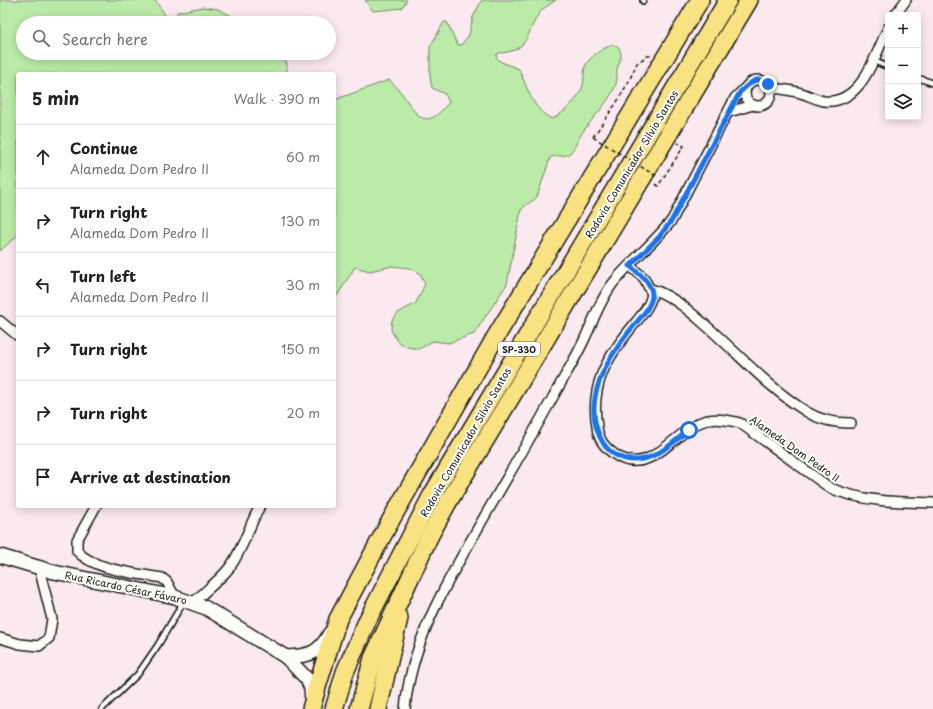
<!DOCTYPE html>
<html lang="en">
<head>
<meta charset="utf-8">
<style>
  :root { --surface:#fff; --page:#f6f6f6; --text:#202124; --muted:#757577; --line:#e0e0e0 }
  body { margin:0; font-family:"Playpen Sans",sans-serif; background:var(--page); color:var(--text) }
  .controls { position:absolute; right:12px; top:12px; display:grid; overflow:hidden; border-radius:4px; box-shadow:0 2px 10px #0003 }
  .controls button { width:36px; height:36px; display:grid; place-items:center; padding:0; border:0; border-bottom:1px solid var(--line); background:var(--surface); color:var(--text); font:20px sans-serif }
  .stop { position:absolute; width:12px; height:12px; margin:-9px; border:3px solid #1a73e8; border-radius:50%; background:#fff }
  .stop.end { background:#1a73e8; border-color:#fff; box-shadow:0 1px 4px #0008 }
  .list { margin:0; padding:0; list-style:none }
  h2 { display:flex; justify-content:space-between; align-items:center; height:52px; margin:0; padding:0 16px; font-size:17px }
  h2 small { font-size:13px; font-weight:400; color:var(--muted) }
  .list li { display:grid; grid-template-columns:26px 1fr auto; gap:12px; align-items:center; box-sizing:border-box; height:64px; padding:0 16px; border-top:1px solid var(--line) }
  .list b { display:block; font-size:15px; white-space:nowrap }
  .list p { margin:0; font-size:13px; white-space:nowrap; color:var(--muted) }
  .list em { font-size:13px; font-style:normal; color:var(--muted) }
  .icon { flex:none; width:22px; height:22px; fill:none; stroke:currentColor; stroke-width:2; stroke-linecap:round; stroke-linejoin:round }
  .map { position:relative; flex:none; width:933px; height:709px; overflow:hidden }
  .search { position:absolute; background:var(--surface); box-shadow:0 2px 10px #0003; left:16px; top:16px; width:320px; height:44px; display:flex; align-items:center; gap:10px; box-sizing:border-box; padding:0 14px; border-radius:22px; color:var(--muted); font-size:15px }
  .panel { position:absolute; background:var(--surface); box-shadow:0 2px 10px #0003; left:16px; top:72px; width:320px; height:436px; border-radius:4px }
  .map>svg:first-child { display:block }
  .green { fill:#bceba9; stroke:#6c8462 }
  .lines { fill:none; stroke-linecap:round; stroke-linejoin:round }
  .lane-casing { stroke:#1c1c1c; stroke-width:8 }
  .street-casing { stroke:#1c1c1c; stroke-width:12 }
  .secondary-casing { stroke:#1c1c1c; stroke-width:16 }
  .highway-casing { stroke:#1c1c1c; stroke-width:20 }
  .path { stroke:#1c1c1c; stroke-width:1.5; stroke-dasharray:4 3; stroke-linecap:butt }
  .lane { stroke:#fdfcf7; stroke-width:4.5 }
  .street { stroke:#fdfcf7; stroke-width:9 }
  .secondary { stroke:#fdfcf7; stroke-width:13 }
  .highway { stroke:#f8e281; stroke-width:17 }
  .path-bridge { stroke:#1c1c1c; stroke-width:1.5; stroke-dasharray:4 3; stroke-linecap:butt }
  .route { stroke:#1a73e8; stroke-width:5 }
  .labels { text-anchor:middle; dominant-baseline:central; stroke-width:4; stroke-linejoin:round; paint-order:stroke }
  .shield { fill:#fdfcf7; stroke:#605f5e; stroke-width:1 }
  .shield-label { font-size:9px; font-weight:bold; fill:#1c1c1c }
  .street-label { font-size:10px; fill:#1c1c1c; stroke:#fdfcf7 }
</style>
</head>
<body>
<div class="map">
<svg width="933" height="709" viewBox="0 0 933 709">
  <rect width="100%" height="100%" fill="#fae9ee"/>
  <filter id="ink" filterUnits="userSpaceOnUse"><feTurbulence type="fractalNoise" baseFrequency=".025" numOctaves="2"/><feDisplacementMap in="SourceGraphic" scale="8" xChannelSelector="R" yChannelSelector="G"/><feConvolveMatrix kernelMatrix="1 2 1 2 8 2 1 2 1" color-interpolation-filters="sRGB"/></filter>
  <g filter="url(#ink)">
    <!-- green -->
    <g class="green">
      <polygon points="0,0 155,0 170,22 23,23 23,53 271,53 287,63 287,74 18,74 18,235 0,251"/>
      <polygon points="365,0 407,0 402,8 373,11"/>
      <path d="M482 0H556C552 3 545 7 541 11 525 32 531 52 498 53L496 57 501 62 519 69C527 87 533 111 552 119 563 114 580 98 583 85 585 79 583 72 585 66 591 56 601 49 612 45L618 46C624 56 620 59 617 69 616 74 618 79 616 84 610 101 595 115 585 129 579 136 576 147 570 153 564 158 556 154 550 158L537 197C532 202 527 203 521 210L507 284 474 334 448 343 433 341 419 349 407 347 398 342 391 330 392 320 398 313 416 303 425 284 420 273 409 268 392 266 370 271 355 267 337 296H334V100L389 80C414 99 417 143 449 102L445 94 432 88 430 77V47L444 22H447L457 44 461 45 469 35 473 17Z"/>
      <polygon points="203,7 218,9 245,23 183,23 177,14 177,12"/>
    </g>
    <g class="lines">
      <defs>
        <g id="lane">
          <polyline points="643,1 643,0"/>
          <polyline points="874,61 888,67"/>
          <polyline points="918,78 933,83"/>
          <polyline points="102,709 138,674 158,645 184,601"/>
        </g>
        <g id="street">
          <polyline points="895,15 906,0"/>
          <circle cx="758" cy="93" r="13"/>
          <path d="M771 88C782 89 793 90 804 94 810 96 817 100 824 101 862 105 875 55 888 28"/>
          <polyline points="729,112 753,105"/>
          <path d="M630 266 644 278 652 294C650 307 640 317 632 327 606 359 590 385 597 427 598 439 604 447 614 454 649 479 673 433 701 422 714 417 728 420 740 423L830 488C864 502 896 502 933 503"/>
          <path d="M651 289C671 295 687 309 702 322 737 352 768 388 807 412 820 420 836 423 851 423"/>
          <polyline points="0,321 18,336"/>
          <path d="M96 506 77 540V551C95 571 137 573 162 578L167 582 175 597"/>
          <path d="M194 602C205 591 220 580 230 567 243 549 249 526 260 506"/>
          <polyline points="0,638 20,644 39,646 49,638 52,619 39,568"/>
          <path d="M405 709C411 643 445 585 478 528 503 484 529 441 553 397 564 377 576 358 585 338 594 319 601 298 614 282 632 260 655 242 672 220L735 98 747 86"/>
        </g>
        <g id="secondary">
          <polyline points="0,556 54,572 175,597 206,608 286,657 307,679 311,688 312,701"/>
          <path d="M286 657C309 656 319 654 330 633"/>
        </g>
        <g id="highway">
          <polyline points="311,709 317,687 338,619 392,518 495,338 700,0"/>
          <polyline points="334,709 345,672 368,619 432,495 728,0"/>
          <polyline points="359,709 373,658 429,537 447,504 749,0"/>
          <polyline points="378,709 399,618"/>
        </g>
      </defs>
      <!-- lane casing -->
      <use href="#lane" class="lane-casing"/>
      <!-- street casing -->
      <use href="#street" class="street-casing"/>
      <!-- secondary casing -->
      <use href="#secondary" class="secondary-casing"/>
      <!-- highway casing -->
      <use href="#highway" class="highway-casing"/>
      <!-- path -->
      <g class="path">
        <polyline points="593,137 617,102 629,81 637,63 647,56 651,56"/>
        <polyline points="655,184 658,186 684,146 678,143"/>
      </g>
      <!-- lane -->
      <use href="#lane" class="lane"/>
      <!-- street -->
      <use href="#street" class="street"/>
      <!-- secondary -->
      <use href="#secondary" class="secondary"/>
      <!-- highway -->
      <use href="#highway" class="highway"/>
      <!-- path-bridge -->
      <polyline class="path-bridge" points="593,137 656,176"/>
    </g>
  </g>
  <g class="lines" filter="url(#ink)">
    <!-- route -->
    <path class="route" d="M689 430C673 442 656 460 635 460 620 460 607 452 601 439 581 401 607 359 631 329 638 320 651 308 652 296 653 283 638 273 630 266L659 237 672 220 740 92C749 84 757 74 768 84"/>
  </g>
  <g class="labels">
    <!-- shield labels -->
    <rect class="shield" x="498" y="342" width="42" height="14" rx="3"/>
    <g class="shield-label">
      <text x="519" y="349">SP-330</text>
    </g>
    <!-- street labels -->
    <g class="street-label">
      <text transform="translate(631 164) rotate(-59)">Rodovia Comunicador Silvio Santos</text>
      <text transform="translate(465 442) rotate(-60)">Rodovia Comunicador Silvio Santos</text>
      <text transform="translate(795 448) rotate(35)">Alameda Dom Pedro II</text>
      <text transform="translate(126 587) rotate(12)">Rua Ricardo César Fávaro</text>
    </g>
  </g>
</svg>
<div class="controls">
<button>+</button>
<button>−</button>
<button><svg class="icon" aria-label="layers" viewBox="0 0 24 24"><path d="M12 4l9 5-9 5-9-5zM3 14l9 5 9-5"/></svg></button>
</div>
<div class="stop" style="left:689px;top:430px"></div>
<div class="stop end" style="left:768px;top:84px"></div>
<div class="search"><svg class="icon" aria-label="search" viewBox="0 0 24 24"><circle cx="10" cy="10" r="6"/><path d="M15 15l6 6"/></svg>Search here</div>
<section class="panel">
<h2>5 min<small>Walk · 390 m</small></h2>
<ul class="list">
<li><svg class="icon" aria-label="ahead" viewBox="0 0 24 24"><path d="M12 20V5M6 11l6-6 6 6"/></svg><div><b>Continue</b><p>Alameda Dom Pedro II</p></div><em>60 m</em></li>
<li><svg class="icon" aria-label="right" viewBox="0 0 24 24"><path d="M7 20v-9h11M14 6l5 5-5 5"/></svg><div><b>Turn right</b><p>Alameda Dom Pedro II</p></div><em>130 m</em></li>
<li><svg class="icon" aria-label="left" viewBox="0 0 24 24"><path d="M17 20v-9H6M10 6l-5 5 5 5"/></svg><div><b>Turn left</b><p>Alameda Dom Pedro II</p></div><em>30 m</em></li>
<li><svg class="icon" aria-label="right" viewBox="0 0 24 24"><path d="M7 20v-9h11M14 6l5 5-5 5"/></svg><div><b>Turn right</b></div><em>150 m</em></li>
<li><svg class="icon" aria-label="right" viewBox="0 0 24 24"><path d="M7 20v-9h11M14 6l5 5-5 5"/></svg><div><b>Turn right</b></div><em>20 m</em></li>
<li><svg class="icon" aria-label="arrive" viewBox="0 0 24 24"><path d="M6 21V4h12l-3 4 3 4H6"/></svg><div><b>Arrive at destination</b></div></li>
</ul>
</section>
</div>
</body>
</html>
